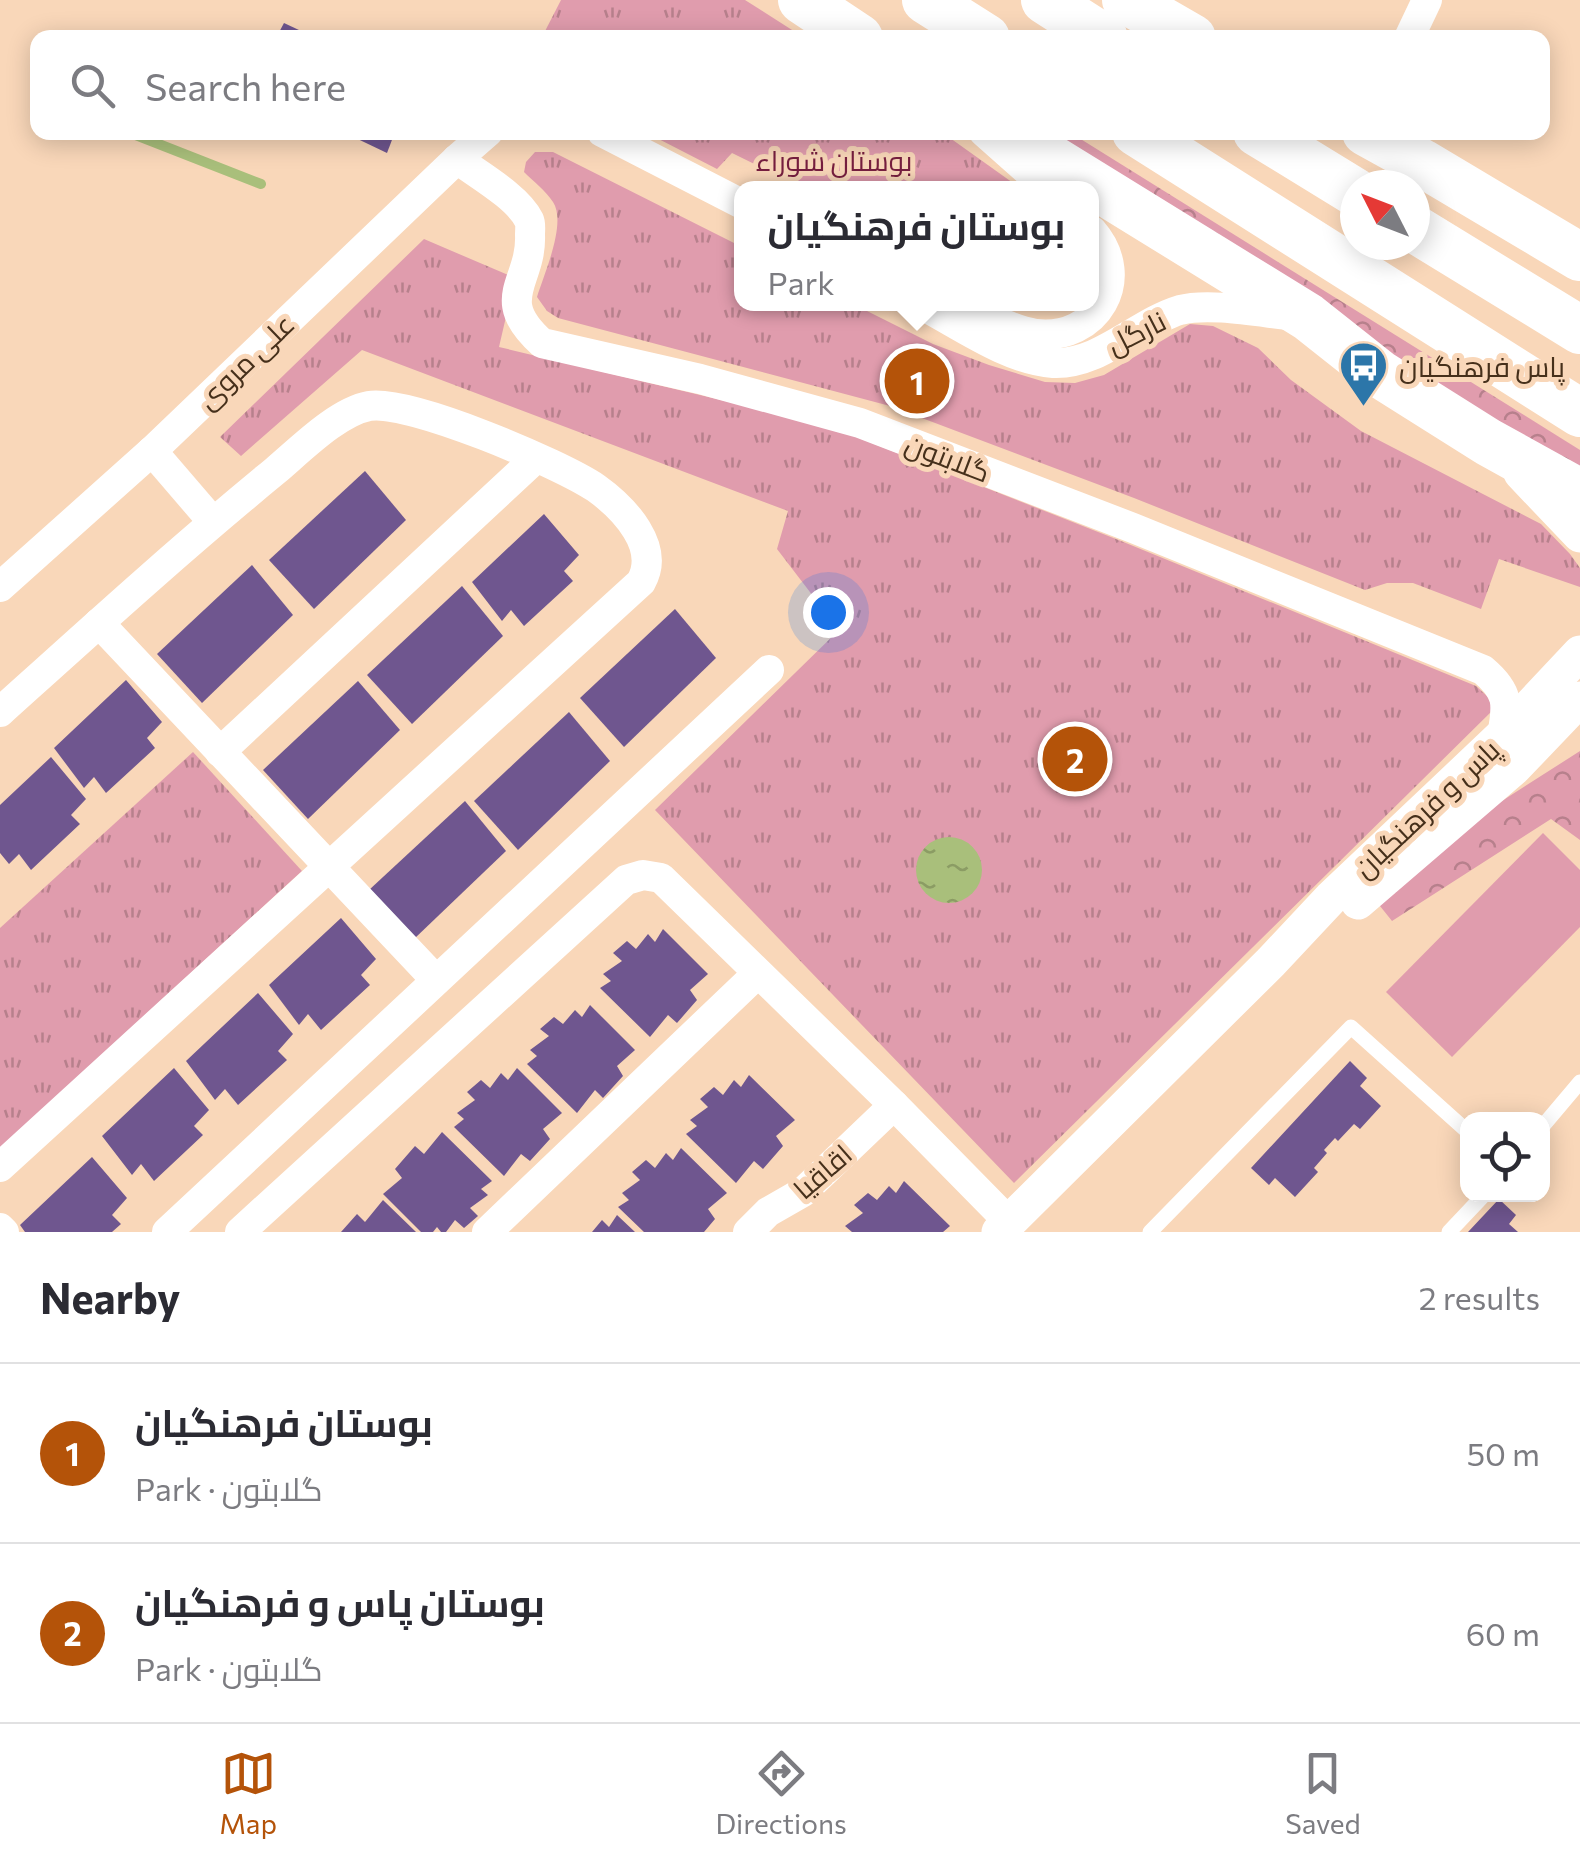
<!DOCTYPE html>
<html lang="en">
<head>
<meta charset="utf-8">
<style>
  :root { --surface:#fff; --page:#f2f2f3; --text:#2b2b33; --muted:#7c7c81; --line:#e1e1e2; --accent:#b45309 }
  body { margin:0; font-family:Commissioner,Cairo,sans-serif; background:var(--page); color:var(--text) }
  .controls { position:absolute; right:30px; bottom:30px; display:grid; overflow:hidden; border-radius:20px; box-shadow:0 5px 25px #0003 }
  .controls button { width:90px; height:90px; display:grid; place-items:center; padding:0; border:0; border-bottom:2px solid var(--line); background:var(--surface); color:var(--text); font:50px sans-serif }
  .compass { position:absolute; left:1340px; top:170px; width:90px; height:90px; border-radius:50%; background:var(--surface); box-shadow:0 5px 25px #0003; rotate:312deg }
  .you { position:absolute; left:828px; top:612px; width:35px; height:35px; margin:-25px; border:8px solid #fff; border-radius:50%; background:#1a73e8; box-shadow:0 0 0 15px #1a73e833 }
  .badge { display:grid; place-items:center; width:65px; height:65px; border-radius:50%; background:var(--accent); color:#fff; font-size:32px; font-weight:700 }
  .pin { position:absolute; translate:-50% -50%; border:5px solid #fff; box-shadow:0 2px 10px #0006 }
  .popup { position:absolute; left:734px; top:181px; width:365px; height:130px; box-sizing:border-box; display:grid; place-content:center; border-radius:20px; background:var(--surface); filter:drop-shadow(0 2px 8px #0005); font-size:32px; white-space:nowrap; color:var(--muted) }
  .popup b { font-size:38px; color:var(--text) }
  .popup::after { content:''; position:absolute; left:50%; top:100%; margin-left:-20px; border:20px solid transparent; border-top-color:var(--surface) }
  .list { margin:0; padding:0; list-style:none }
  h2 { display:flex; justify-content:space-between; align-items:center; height:130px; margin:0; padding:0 40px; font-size:42px }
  h2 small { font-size:32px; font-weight:400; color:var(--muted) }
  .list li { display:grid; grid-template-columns:65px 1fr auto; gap:30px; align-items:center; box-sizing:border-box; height:180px; padding:0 40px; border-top:2px solid var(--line) }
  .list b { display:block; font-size:38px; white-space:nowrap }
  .list p { margin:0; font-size:32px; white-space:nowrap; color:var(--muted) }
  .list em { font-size:32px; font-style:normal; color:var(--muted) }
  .icon { flex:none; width:55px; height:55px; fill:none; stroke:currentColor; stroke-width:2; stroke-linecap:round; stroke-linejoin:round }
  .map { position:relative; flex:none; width:1580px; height:1232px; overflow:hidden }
  .search { position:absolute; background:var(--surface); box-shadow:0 5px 25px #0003; left:30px; right:30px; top:30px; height:110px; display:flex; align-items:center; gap:25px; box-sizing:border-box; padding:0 35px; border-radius:20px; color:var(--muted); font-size:38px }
  .sheet { height:490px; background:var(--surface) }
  nav { display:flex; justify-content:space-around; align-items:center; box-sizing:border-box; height:140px; border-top:2px solid var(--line); background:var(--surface); font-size:28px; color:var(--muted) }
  nav a { display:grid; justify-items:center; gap:5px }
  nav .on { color:var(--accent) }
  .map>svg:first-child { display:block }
  .forest { fill:url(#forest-crowns) }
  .park { fill:url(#park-tufts) }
  .pitch { fill:#e09cad }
  .water { fill:url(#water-ripples) }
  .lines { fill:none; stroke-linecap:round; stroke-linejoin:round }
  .stream { stroke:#a9bf7b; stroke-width:10 }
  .building { fill:#6f568f }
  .service { stroke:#fff; stroke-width:15 }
  .minor { stroke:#fff; stroke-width:30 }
  .tertiary { stroke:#fff; stroke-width:35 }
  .trunk { stroke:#fff; stroke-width:48 }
  .labels { text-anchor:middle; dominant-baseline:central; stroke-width:10; stroke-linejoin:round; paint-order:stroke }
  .park-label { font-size:28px; fill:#771f3f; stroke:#f9d7b9 }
  .street-label { font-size:28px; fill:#46301b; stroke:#f9d7b9 }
  .poi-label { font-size:28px; fill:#46301b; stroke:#f9d7b9; text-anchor:start }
</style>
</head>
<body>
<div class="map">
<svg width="1580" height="1232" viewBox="0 0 1580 1232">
  <defs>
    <pattern id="forest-crowns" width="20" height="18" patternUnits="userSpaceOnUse" patternTransform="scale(2.5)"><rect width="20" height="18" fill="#e09cad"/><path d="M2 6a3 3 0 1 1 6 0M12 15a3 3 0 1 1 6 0" fill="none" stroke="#b7808c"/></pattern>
    <pattern id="park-tufts" width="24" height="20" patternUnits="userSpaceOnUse" patternTransform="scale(2.5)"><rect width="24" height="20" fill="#e09cad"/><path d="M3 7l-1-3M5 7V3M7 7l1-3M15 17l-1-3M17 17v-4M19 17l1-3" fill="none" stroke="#b7808c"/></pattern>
    <pattern id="water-ripples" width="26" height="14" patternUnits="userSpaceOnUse" patternTransform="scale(2.5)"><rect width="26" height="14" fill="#a9bf7b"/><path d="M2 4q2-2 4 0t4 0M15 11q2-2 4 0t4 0" fill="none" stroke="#8b9c64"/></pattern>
  </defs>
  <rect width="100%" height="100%" fill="#f9d7b9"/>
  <!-- forest -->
  <g class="forest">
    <polygon points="1041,133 1071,133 1580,450 1580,473"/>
    <polygon points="1580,751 1580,840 1551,819 1392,921 1376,901 1491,808"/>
  </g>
  <!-- park -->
  <g class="park">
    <polygon points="561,0 745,0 803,37 542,37"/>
    <polygon points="647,133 943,133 1020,188 803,188 732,153 717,169"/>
    <path d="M535 152H553L742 247V304H853L933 344 989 365 1045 382 1075 383 1104 375 1190 324 1213 326 1258 348 1291 380 1361 431 1541 524 1570 554 1580 568V587L1499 559 1481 609 1413 583H1387L1365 590 1134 498 890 406 558 318 547 311 537 297C544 274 567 223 553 202 546 191 533 181 524 172L526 162Z"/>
    <polygon points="424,239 515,278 499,347 826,425 1121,541 1476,686 1487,696 1494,709 1014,1183 655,810 839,630 777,549 788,511 362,350 241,456 220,437"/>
    <polygon points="193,752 302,871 0,1148 0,928"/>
  </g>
  <!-- pitch -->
  <polygon class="pitch" points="1543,833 1580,870 1580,927 1452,1057 1386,992"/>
  <!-- water -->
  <circle class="water" cx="949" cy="870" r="33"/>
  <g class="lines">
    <!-- stream -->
    <polyline class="stream" points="128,132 261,184"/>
  </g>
  <!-- building -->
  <g class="building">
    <polygon points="284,23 316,38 276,38"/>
    <polygon points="343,132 395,132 387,153"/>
    <polygon points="365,471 406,520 314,609 269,560"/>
    <polygon points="544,514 579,555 564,571 573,581 524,626 511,610 502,621 472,582"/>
    <polygon points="252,565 293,615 202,703 157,654"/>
    <polygon points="462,586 503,636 412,724 367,675"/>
    <polygon points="675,609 716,658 624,747 580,698"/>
    <polygon points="126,680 162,722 147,738 155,748 106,793 94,777 84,788 54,748"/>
    <polygon points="358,681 400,730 308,819 263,770"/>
    <polygon points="569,712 610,761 518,850 474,801"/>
    <polygon points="51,757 86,799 71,815 80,824 31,870 19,854 9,864 0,853 0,805"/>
    <polygon points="465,801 506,851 414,939 369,890"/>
    <polygon points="341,918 376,959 361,975 370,985 321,1030 308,1014 299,1025 269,985"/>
    <polygon points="663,929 708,974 690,990 697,1000 677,1023 668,1015 650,1037 600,988 611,981 603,974 622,961 613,953 627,941 636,949 648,934 655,942"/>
    <polygon points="258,993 293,1034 278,1051 287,1060 238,1105 225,1089 215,1100 186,1061"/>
    <polygon points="590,1005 635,1050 617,1066 623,1076 603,1098 595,1090 577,1113 527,1064 537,1056 530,1050 549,1036 540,1029 554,1017 563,1024 575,1010 582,1017"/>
    <polygon points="1350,1061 1367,1078 1360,1086 1381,1106 1360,1129 1354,1124 1338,1141 1335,1138 1324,1150 1327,1153 1314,1168 1318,1172 1295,1197 1275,1178 1269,1185 1251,1168"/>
    <polygon points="174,1068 209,1110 194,1126 203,1135 154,1181 141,1164 132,1175 102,1136"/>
    <polygon points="517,1068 562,1113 543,1129 550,1139 530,1161 521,1154 504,1176 454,1127 464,1119 457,1113 475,1100 467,1092 481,1080 490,1088 501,1073 508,1080"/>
    <polygon points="749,1075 795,1120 776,1136 783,1146 763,1169 754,1161 736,1183 686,1134 697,1126 690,1120 708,1107 700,1099 714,1087 723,1095 734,1080 741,1087"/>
    <polygon points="442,1132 492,1181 481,1189 488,1195 470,1208 478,1216 464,1228 455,1220 446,1232 441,1232 437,1227 433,1232 421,1232 383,1194 402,1178 395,1169 415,1146 424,1154"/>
    <polygon points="681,1148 727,1193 708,1209 715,1219 704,1232 644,1232 618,1207 629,1200 622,1193 640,1180 632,1172 646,1160 655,1168 666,1153 673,1160"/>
    <polygon points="92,1157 127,1198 112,1215 121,1224 112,1232 25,1232 20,1225"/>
    <polygon points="904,1181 950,1226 943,1232 852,1232 845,1226 863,1213 854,1205 868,1193 877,1200 889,1186 896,1193"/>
    <polygon points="1499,1199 1516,1215 1509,1224 1518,1232 1468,1232"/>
    <polygon points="383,1200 416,1232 341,1232 357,1214 365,1222"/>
    <polygon points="617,1215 635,1232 592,1232 602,1220 609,1227"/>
  </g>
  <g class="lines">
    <!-- service -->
    <g class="service">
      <polyline points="1542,1127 1580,1082"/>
      <polyline points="1150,1232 1351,1027 1468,1132"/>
      <polyline points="1449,1232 1483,1196"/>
    </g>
    <!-- minor -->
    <g class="minor">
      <polyline points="1409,38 1427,0"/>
      <polyline points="602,132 742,204"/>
      <polyline points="984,132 1047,188"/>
      <path d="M457 159C477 174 518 197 529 220 531 224 530 230 530 235 532 283 492 298 542 343L700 379 860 423 1133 528 1483 670C1509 692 1508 704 1502 736"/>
      <path d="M920 304C960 325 1008 360 1053 363 1100 365 1137 323 1180 310 1210 302 1264 313 1296 316"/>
      <path d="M964 304C986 315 1010 330 1036 334 1096 341 1134 279 1092 231"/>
      <polyline points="152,451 213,522"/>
      <polyline points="0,587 152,451 457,159 488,132"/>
      <polyline points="99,623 436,980"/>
      <path d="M0 712C91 630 181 548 275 471 300 450 337 412 369 406 409 399 561 464 596 488 624 508 661 547 641 582L0 1167"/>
      <polyline points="220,752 536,458"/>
      <polyline points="0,1228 4,1232"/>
      <polyline points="167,1232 769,670"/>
      <polyline points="240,1232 626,880 643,875 661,878 894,1105 1009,1222"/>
      <polyline points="487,1232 758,973"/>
      <polyline points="748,1232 768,1212 803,1192 894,1105"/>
    </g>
    <!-- tertiary -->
    <g class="tertiary">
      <polyline points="1521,473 1580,535"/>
      <polyline points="1358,902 1514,768 1580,699"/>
      <polyline points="999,1232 1271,962 1331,898 1502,736 1580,653"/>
    </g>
    <!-- trunk -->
    <g class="trunk">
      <polyline points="802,0 859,38"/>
      <polyline points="926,0 986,38"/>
      <polyline points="1045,0 1104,38"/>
      <polyline points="1126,0 1192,38"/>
      <polyline points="1008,132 1308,317 1380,374 1488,442 1580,493"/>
      <polyline points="1136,132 1580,413"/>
      <polyline points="1257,132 1355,192"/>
      <polyline points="1366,132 1422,163 1580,257"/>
      <polyline points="1415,229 1580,330"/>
    </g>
  </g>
  <!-- icons -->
  <defs>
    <symbol id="bus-pin" viewBox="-11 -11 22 30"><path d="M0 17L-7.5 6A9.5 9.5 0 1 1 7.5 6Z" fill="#2c76a9" stroke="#f9d7b9"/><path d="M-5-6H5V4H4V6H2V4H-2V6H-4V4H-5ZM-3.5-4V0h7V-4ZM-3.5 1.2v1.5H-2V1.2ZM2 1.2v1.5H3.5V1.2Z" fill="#fff"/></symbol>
  </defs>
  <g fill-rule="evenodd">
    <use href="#bus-pin" x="1336" y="338" width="55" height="75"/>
  </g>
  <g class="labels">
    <!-- park labels -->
    <g class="park-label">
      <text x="834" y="160">بوستان شوراء</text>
    </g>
    <!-- street labels -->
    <g class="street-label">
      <text transform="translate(1136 332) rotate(-27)">نارگل</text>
      <text transform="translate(245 361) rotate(-44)">علی مروی</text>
      <text transform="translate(948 457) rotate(21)">گلابتون</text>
      <text transform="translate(1426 808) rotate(-43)">پاس و فرهنگیان</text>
      <text transform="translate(822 1171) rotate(-41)">اقاقیا</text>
    </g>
    <!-- poi labels -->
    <g class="poi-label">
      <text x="1399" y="366">پاس فرهنگیان</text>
    </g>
  </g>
</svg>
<div class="controls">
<button><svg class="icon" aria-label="locate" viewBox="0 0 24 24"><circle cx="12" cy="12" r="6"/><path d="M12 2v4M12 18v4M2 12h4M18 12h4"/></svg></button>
</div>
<svg class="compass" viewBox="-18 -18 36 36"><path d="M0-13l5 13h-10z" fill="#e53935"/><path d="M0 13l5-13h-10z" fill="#7c7c81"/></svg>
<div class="you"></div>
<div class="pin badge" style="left:917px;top:381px">1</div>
<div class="popup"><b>بوستان فرهنگیان</b>Park</div>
<div class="pin badge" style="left:1075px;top:759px">2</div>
<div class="search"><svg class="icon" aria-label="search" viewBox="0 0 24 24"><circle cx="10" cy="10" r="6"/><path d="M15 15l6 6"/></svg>Search here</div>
</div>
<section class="sheet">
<h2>Nearby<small>2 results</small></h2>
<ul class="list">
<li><span class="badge">1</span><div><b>بوستان فرهنگیان</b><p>Park · گلابتون</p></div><em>50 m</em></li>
<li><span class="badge">2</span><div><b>بوستان پاس و فرهنگیان</b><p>Park · گلابتون</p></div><em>60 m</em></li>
</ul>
</section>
<nav>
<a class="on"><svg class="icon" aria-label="map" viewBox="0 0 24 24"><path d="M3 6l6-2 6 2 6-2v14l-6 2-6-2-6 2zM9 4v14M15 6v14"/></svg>Map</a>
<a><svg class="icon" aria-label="directions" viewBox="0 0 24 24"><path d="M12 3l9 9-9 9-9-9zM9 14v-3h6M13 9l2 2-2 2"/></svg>Directions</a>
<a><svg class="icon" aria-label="saved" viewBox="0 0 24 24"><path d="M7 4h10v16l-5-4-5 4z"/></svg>Saved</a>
</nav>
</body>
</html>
